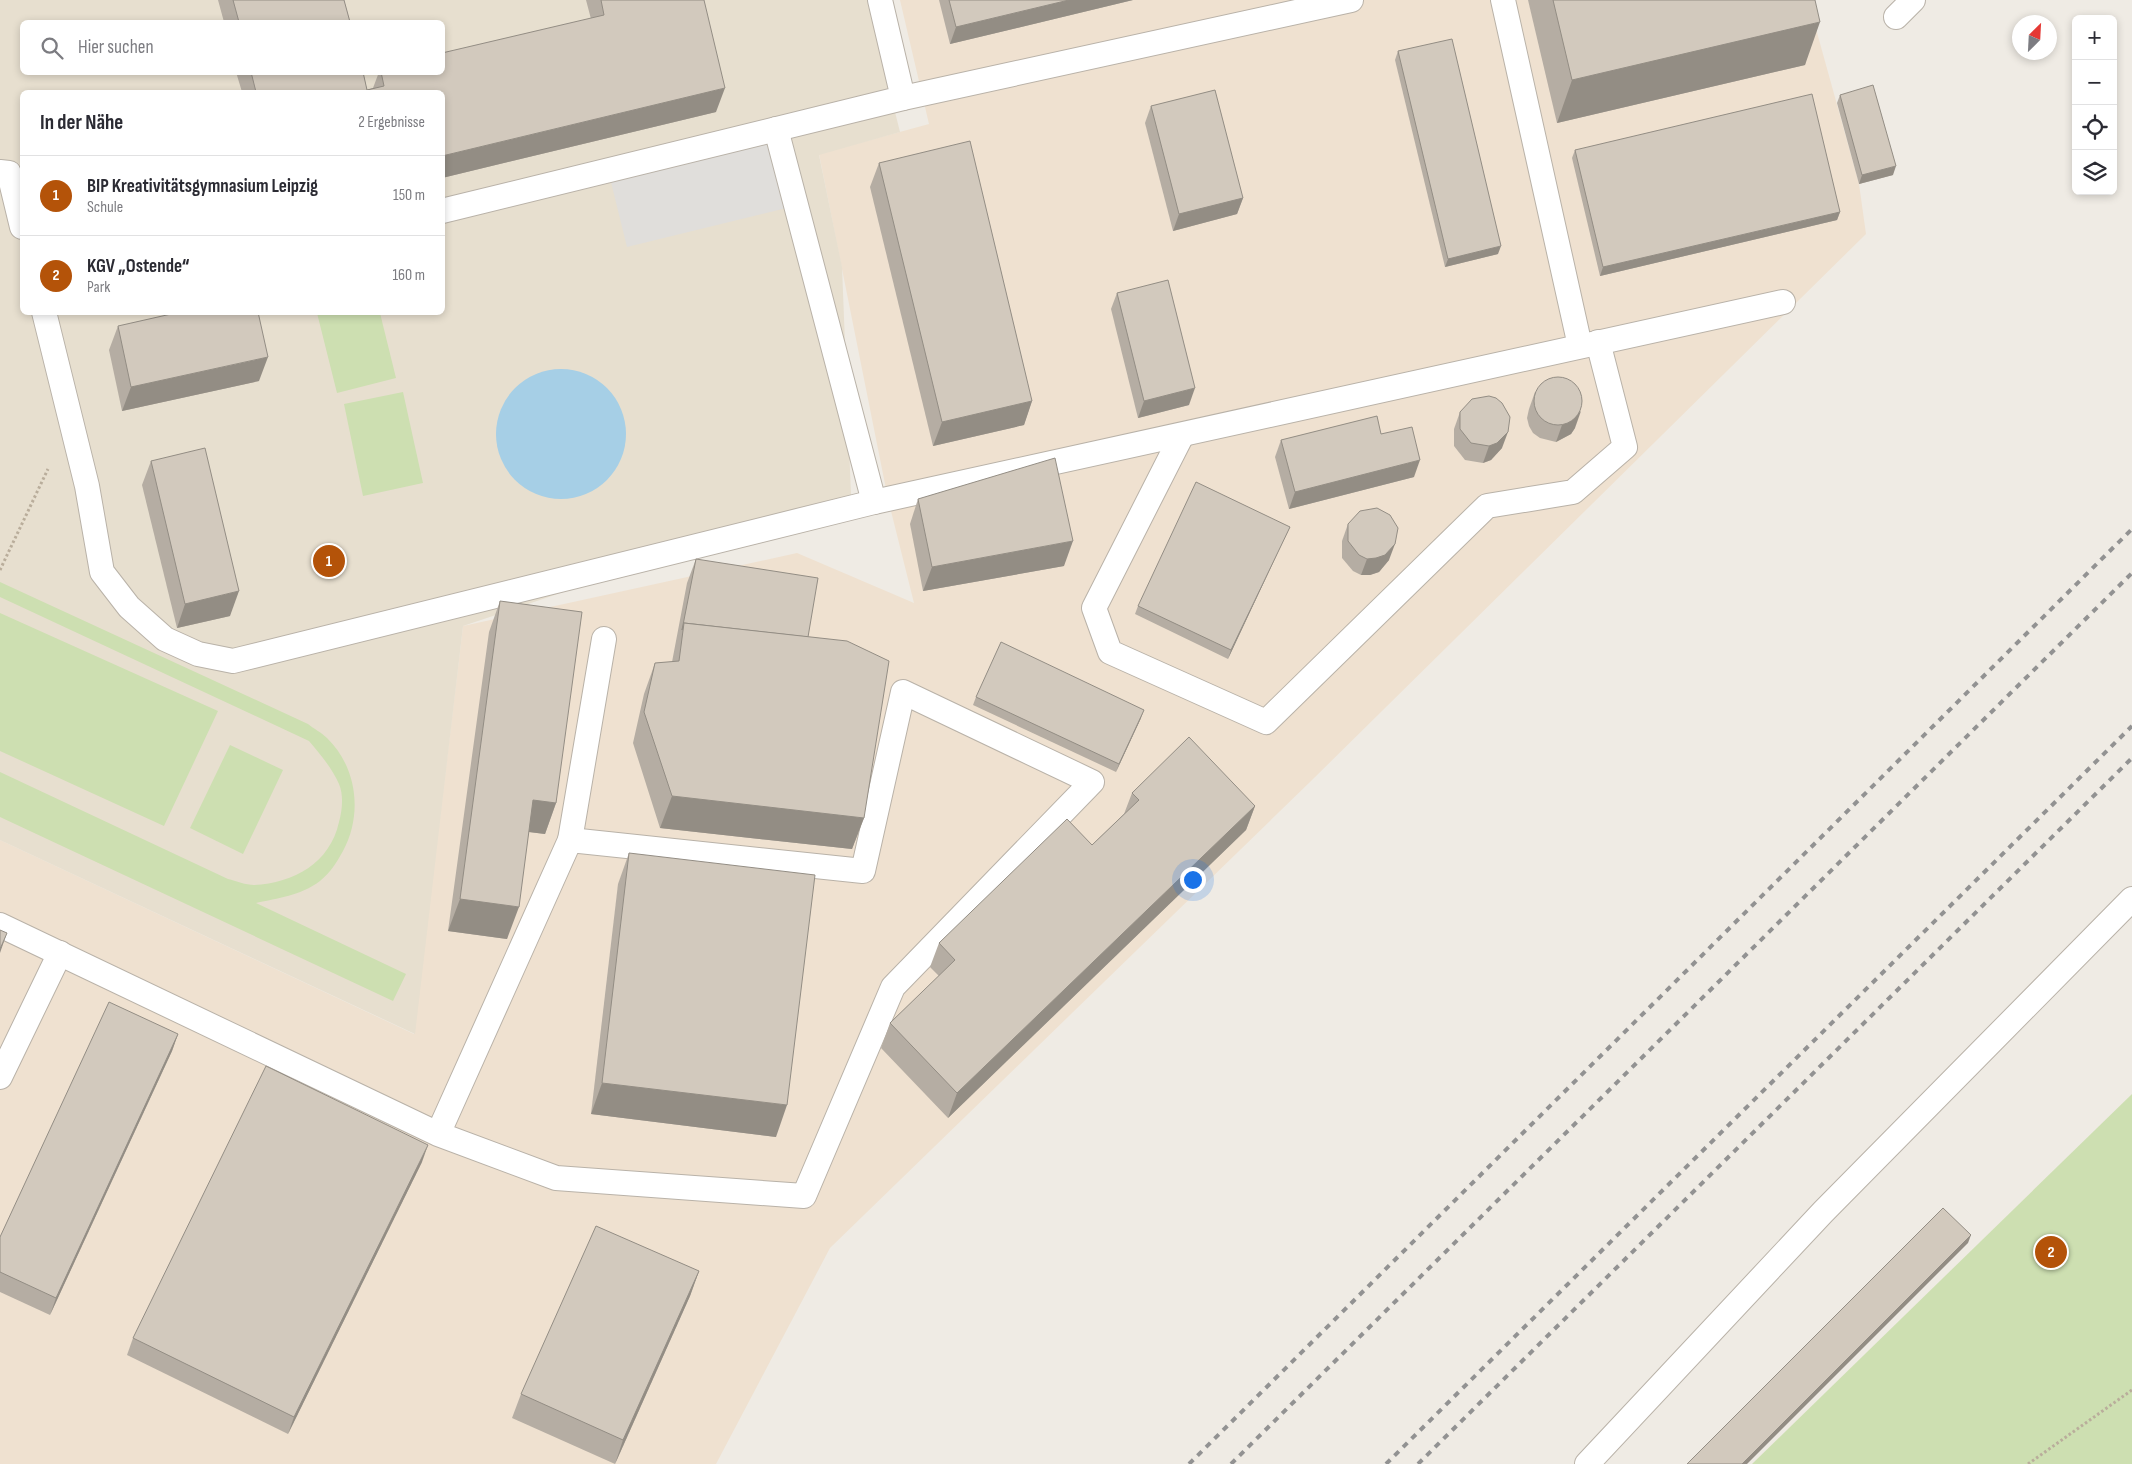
<!DOCTYPE html>
<html lang="de">
<head>
<meta charset="utf-8">
<style>
  :root { --surface:#fff; --page:#f2f2f3; --text:#2b2b33; --muted:#7c7c81; --line:#e1e1e2; --accent:#b45309 }
  body { margin:0; font-family:"Sofia Sans Condensed",sans-serif; background:var(--page); color:var(--text) }
  .controls { position:absolute; right:15px; top:15px; display:grid; overflow:hidden; border-radius:8px; box-shadow:0 2px 8px #0003 }
  .controls button { width:45px; height:45px; display:grid; place-items:center; padding:0; border:0; border-bottom:1px solid var(--line); background:var(--surface); color:var(--text); font:25px sans-serif }
  .compass { position:absolute; left:2012px; top:15px; width:45px; height:45px; border-radius:50%; background:var(--surface); box-shadow:0 2px 8px #0003; rotate:24deg }
  .you { position:absolute; left:1192px; top:879px; width:18px; height:18px; margin:-12px; border:4px solid #fff; border-radius:50%; background:#1a73e8; box-shadow:0 0 0 8px #1a73e833 }
  .badge { display:grid; place-items:center; width:32px; height:32px; border-radius:50%; background:var(--accent); color:#fff; font-size:16px; font-weight:700 }
  .pin { position:absolute; translate:-50% -50%; border:2px solid #fff; box-shadow:0 1px 5px #0006 }
  .list { margin:0; padding:0; list-style:none }
  h2 { display:flex; justify-content:space-between; align-items:center; height:65px; margin:0; padding:0 20px; font-size:21px }
  h2 small { font-size:16px; font-weight:400; color:var(--muted) }
  .list li { display:grid; grid-template-columns:32px 1fr auto; gap:15px; align-items:center; box-sizing:border-box; height:80px; padding:0 20px; border-top:1px solid var(--line) }
  .list b { display:block; font-size:19px; white-space:nowrap }
  .list p { margin:0; font-size:16px; white-space:nowrap; color:var(--muted) }
  .list em { font-size:16px; font-style:normal; color:var(--muted) }
  .icon { flex:none; width:28px; height:28px; fill:none; stroke:currentColor; stroke-width:2; stroke-linecap:round; stroke-linejoin:round }
  .map { position:relative; flex:none; width:2132px; height:1464px; overflow:hidden }
  .search { position:absolute; background:var(--surface); box-shadow:0 2px 8px #0003; left:20px; top:20px; width:425px; height:55px; display:flex; align-items:center; gap:12px; box-sizing:border-box; padding:0 18px; border-radius:8px; color:var(--muted); font-size:19px }
  .panel { position:absolute; background:var(--surface); box-shadow:0 2px 8px #0003; left:20px; top:90px; width:425px; height:225px; border-radius:8px }
  .map>svg:first-child { display:block }
  .commercial { fill:#efe1d0 }
  .education { fill:#e7dfcf; fill-rule:evenodd }
  .green { fill:#cddfb1 }
  .parking { fill:#e0dedb }
  .water { fill:#a6cfe6 }
  .lines { fill:none; stroke-linecap:round; stroke-linejoin:round }
  .lane-casing { stroke:#b9b2a8; stroke-width:26 }
  .path { stroke:#b9ad9b; stroke-width:3; stroke-dasharray:2.5 2.5; stroke-linecap:butt }
  .lane { stroke:#fff; stroke-width:24 }
  .rail { stroke:#929292; stroke-width:4; stroke-dasharray:6 6; stroke-linecap:butt }
  .wall { fill:#b5ada3 }
  .shaded-wall { fill:#938d84 }
  .building { fill:#d2c9bd; stroke:#938d84 }
</style>
</head>
<body>
<div class="map">
<svg width="2132" height="1464" viewBox="0 0 2132 1464">
  <rect width="100%" height="100%" fill="#efebe4"/>
  <!-- commercial -->
  <polygon class="commercial" points="900,0 1808,0 1859,184 1866,234 1310,782 830,1248 716,1464 0,1464 0,840 414,1034 463,626 797,553 914,603 888,499 819,154 929,124"/>
  <!-- education -->
  <path class="education" d="M0 0H867L900 132 819 155 842 267 851 495 463 626 415 1034 0 840ZM22 22H442V72H22ZM22 92H442V312H22Z"/>
  <!-- green -->
  <g class="green">
    <polygon points="317,313 380,313 396,378 337,393"/>
    <polygon points="403,392 423,483 363,496 344,404"/>
    <path d="M0 582 308 724C314 729 321 732 327 738 357 767 363 814 343 851 337 862 330 873 320 881 300 896 278 898 256 903L406 974 393 1001 0 817V772L228 879C236 881 246 885 254 885 294 883 330 863 339 822 342 811 344 796 339 784 332 768 320 754 309 741L0 597Z"/>
    <polygon points="0,613 218,711 164,826 0,751"/>
    <polygon points="230,745 283,770 243,854 190,828"/>
    <polygon points="2132,1094 2132,1464 1752,1464"/>
  </g>
  <!-- parking -->
  <polygon class="parking" points="776,129 795,206 627,247 608,170"/>
  <!-- water -->
  <circle class="water" cx="561" cy="434" r="65"/>
  <g class="lines">
    <defs>
      <g id="lane">
        <polyline points="1503,0 1580,346"/>
        <polyline points="1896,17 1913,0"/>
        <polyline points="903,98 1351,0"/>
        <polyline points="0,172 9,173 22,227"/>
        <polyline points="442,211 903,98 880,0"/>
        <polyline points="44,312 87,486 102,572 129,607 165,639 198,654 233,661 874,502 776,129"/>
        <polyline points="1182,435 1094,608 1110,652 1266,722 1487,506 1573,492 1625,447 1598,342"/>
        <polyline points="874,502 1783,302"/>
        <polyline points="570,840 604,639"/>
        <polyline points="0,925 438,1134 556,1178 804,1196 893,987 1092,782 903,692 863,871 570,840 438,1134"/>
        <polyline points="0,1077 60,953"/>
        <polyline points="1587,1464 1823,1212 2132,899"/>
      </g>
    </defs>
    <!-- lane casing -->
    <use href="#lane" class="lane-casing"/>
    <!-- path -->
    <g class="path">
      <polyline points="0,570 48,469"/>
      <polyline points="2028,1464 2132,1390"/>
    </g>
    <!-- lane -->
    <use href="#lane" class="lane"/>
    <!-- rail -->
    <g class="rail">
      <polyline points="1189,1464 2132,529"/>
      <polyline points="1231,1464 2132,573"/>
      <polyline points="1386,1464 2132,726"/>
      <polyline points="1418,1464 2132,758"/>
    </g>
  </g>
  <!-- wall -->
  <g class="wall">
    <polygon points="218,0 344,0 350,22 224,22"/>
    <polygon points="586,0 704,0 716,112 442,178 442,92 242,92 236,72 363,72 367,90 373,88 379,72 442,72 591,19"/>
    <polygon points="939,0 1133,0 950,44"/>
    <polygon points="1528,0 1815,0 1805,65 1557,123"/>
    <polygon points="1398,51 1498,254 1445,267 1395,60"/>
    <polygon points="1840,95 1893,175 1859,184 1837,103"/>
    <polygon points="1151,106 1243,198 1237,214 1173,231 1145,123"/>
    <polygon points="1575,150 1840,212 1837,220 1600,276 1572,158"/>
    <polygon points="879,163 1032,401 1024,425 933,446 870,187"/>
    <polygon points="1117,293 1189,405 1138,418 1111,309"/>
    <polygon points="118,326 259,381 122,411 109,350"/>
    <polygon points="1535,392 1575,428 1571,434 1556,442 1540,438 1533,433 1529,426 1527,418 1529,409"/>
    <polygon points="1460,412 1502,448 1491,460 1483,463 1465,460 1454,446 1454,429"/>
    <polygon points="1381,434 1414,477 1289,509 1275,457 1281,440"/>
    <polygon points="151,461 230,616 177,628 142,485"/>
    <polygon points="918,499 1064,566 923,591 910,524"/>
    <polygon points="1348,524 1389,560 1379,572 1370,575 1361,575 1353,571 1342,558 1342,541"/>
    <polygon points="1290,527 1286,535 1228,659 1135,614 1138,606"/>
    <polygon points="696,559 808,637 864,818 852,849 660,828 633,743 644,694 655,663 672,662 687,583"/>
    <polygon points="500,601 556,803 545,834 529,832 507,939 448,931 489,632"/>
    <polygon points="976,697 1141,718 1116,772 973,705"/>
    <polygon points="1132,793 1255,806 1246,830 948,1118 881,1048 890,1023 939,976 930,967 939,943 1092,845 1124,814"/>
    <polygon points="629,853 776,1137 591,1114 618,884"/>
    <polygon points="178,1034 172,1051 50,1315 0,1292 0,1237"/>
    <polygon points="422,1162 288,1434 127,1355 133,1338"/>
    <polygon points="699,1271 690,1296 615,1464 512,1418 521,1394"/>
  </g>
  <!-- shaded-wall -->
  <g class="shaded-wall">
    <polygon points="1069,0 1133,0 950,44 956,27"/>
    <polygon points="1820,22 1805,65 1557,123 1572,80"/>
    <polygon points="725,88 716,112 442,178 442,156"/>
    <polygon points="1896,166 1893,175 1859,184 1862,175"/>
    <polygon points="1243,198 1237,214 1173,231 1179,214"/>
    <polygon points="1840,212 1837,220 1600,276 1603,267"/>
    <polygon points="1501,246 1498,254 1445,267 1448,259"/>
    <polygon points="268,357 259,381 122,411 131,387"/>
    <polygon points="1195,388 1189,405 1138,418 1144,401"/>
    <polygon points="1032,401 1024,425 933,446 942,422"/>
    <polygon points="1581,411 1575,428 1571,434 1556,442 1562,425"/>
    <polygon points="1508,432 1502,448 1491,460 1483,463 1489,446"/>
    <polygon points="1420,460 1414,477 1289,509 1295,492"/>
    <polygon points="1290,527 1286,535 1228,659 1231,650"/>
    <polygon points="1073,541 1064,566 923,591 932,567"/>
    <polygon points="1395,544 1389,560 1379,572 1370,575 1361,575 1367,559"/>
    <polygon points="239,591 230,616 177,628 185,604"/>
    <polygon points="1144,710 1141,718 1116,772 1119,764"/>
    <polygon points="672,796 864,818 852,849 660,828"/>
    <polygon points="533,800 556,803 545,834 521,831"/>
    <polygon points="1255,806 1246,830 948,1118 957,1093"/>
    <polygon points="460,899 519,907 507,939 448,931"/>
    <polygon points="7,933 1,950 0,953 0,949"/>
    <polygon points="178,1034 172,1051 50,1315 56,1298"/>
    <polygon points="602,1083 787,1105 776,1137 591,1114"/>
    <polygon points="428,1145 422,1162 288,1434 294,1417"/>
    <polygon points="1971,1235 1968,1243 1747,1464 1742,1464"/>
    <polygon points="699,1271 690,1296 615,1464 623,1440"/>
  </g>
  <!-- building -->
  <g class="building">
    <polygon points="233,0 344,0 350,22 239,22"/>
    <polygon points="601,0 704,0 725,88 442,156 442,92 255,92 256,92 251,72 363,72 367,90 384,86 381,72 442,72 442,53 604,15"/>
    <polygon points="949,0 1069,0 956,27"/>
    <polygon points="1553,0 1815,0 1820,22 1572,80"/>
    <polygon points="1452,39 1501,246 1448,259 1398,51"/>
    <polygon points="1873,85 1896,166 1862,175 1840,95"/>
    <polygon points="1215,90 1243,198 1179,214 1151,106"/>
    <polygon points="1812,94 1840,212 1603,267 1575,150"/>
    <polygon points="970,141 1032,401 942,422 879,163"/>
    <polygon points="1168,280 1195,388 1144,401 1117,293"/>
    <polygon points="180,312 258,312 268,357 131,387 118,326"/>
    <circle cx="1558" cy="401" r="24"/>
    <polygon points="1489,396 1496,398 1502,403 1510,417 1508,432 1497,443 1489,446 1471,443 1460,429 1460,412 1472,399"/>
    <polygon points="1377,416 1381,434 1412,427 1420,460 1295,492 1281,440"/>
    <polygon points="205,448 239,591 185,604 151,461"/>
    <polygon points="1055,458 1073,541 932,567 918,499"/>
    <polygon points="1196,482 1290,527 1231,650 1138,606"/>
    <polygon points="1377,508 1390,515 1398,528 1395,544 1385,555 1376,558 1367,559 1359,555 1348,541 1348,524 1360,511"/>
    <polygon points="696,559 818,578 808,637 684,623 682,630"/>
    <polygon points="500,601 582,612 556,803 533,800 519,907 460,899"/>
    <polygon points="684,623 847,641 889,661 864,818 672,796 644,712 655,663 679,661"/>
    <polygon points="1001,642 1144,710 1119,764 976,697"/>
    <polygon points="1189,737 1255,806 957,1093 890,1023 955,960 939,943 1067,819 1092,845 1139,800 1132,793"/>
    <polygon points="629,853 815,875 787,1105 602,1083"/>
    <polygon points="0,930 7,933 0,949"/>
    <polygon points="109,1002 178,1034 56,1298 0,1272 0,1237"/>
    <polygon points="266,1066 428,1145 294,1417 133,1338"/>
    <polygon points="1943,1208 1971,1235 1742,1464 1687,1464"/>
    <polygon points="596,1226 699,1271 623,1440 521,1394"/>
  </g>
</svg>
<div class="controls">
<button>+</button>
<button>−</button>
<button><svg class="icon" aria-label="locate" viewBox="0 0 24 24"><circle cx="12" cy="12" r="6"/><path d="M12 2v4M12 18v4M2 12h4M18 12h4"/></svg></button>
<button><svg class="icon" aria-label="layers" viewBox="0 0 24 24"><path d="M12 4l9 5-9 5-9-5zM3 14l9 5 9-5"/></svg></button>
</div>
<svg class="compass" viewBox="-18 -18 36 36"><path d="M0-13l5 13h-10z" fill="#e53935"/><path d="M0 13l5-13h-10z" fill="#7c7c81"/></svg>
<div class="you"></div>
<div class="pin badge" style="left:329px;top:561px">1</div>
<div class="pin badge" style="left:2051px;top:1252px">2</div>
<div class="search"><svg class="icon" aria-label="search" viewBox="0 0 24 24"><circle cx="10" cy="10" r="6"/><path d="M15 15l6 6"/></svg>Hier suchen</div>
<section class="panel">
<h2>In der Nähe<small>2 Ergebnisse</small></h2>
<ul class="list">
<li><span class="badge">1</span><div><b>BIP Kreativitätsgymnasium Leipzig</b><p>Schule</p></div><em>150 m</em></li>
<li><span class="badge">2</span><div><b>KGV „Ostende“</b><p>Park</p></div><em>160 m</em></li>
</ul>
</section>
</div>
</body>
</html>
